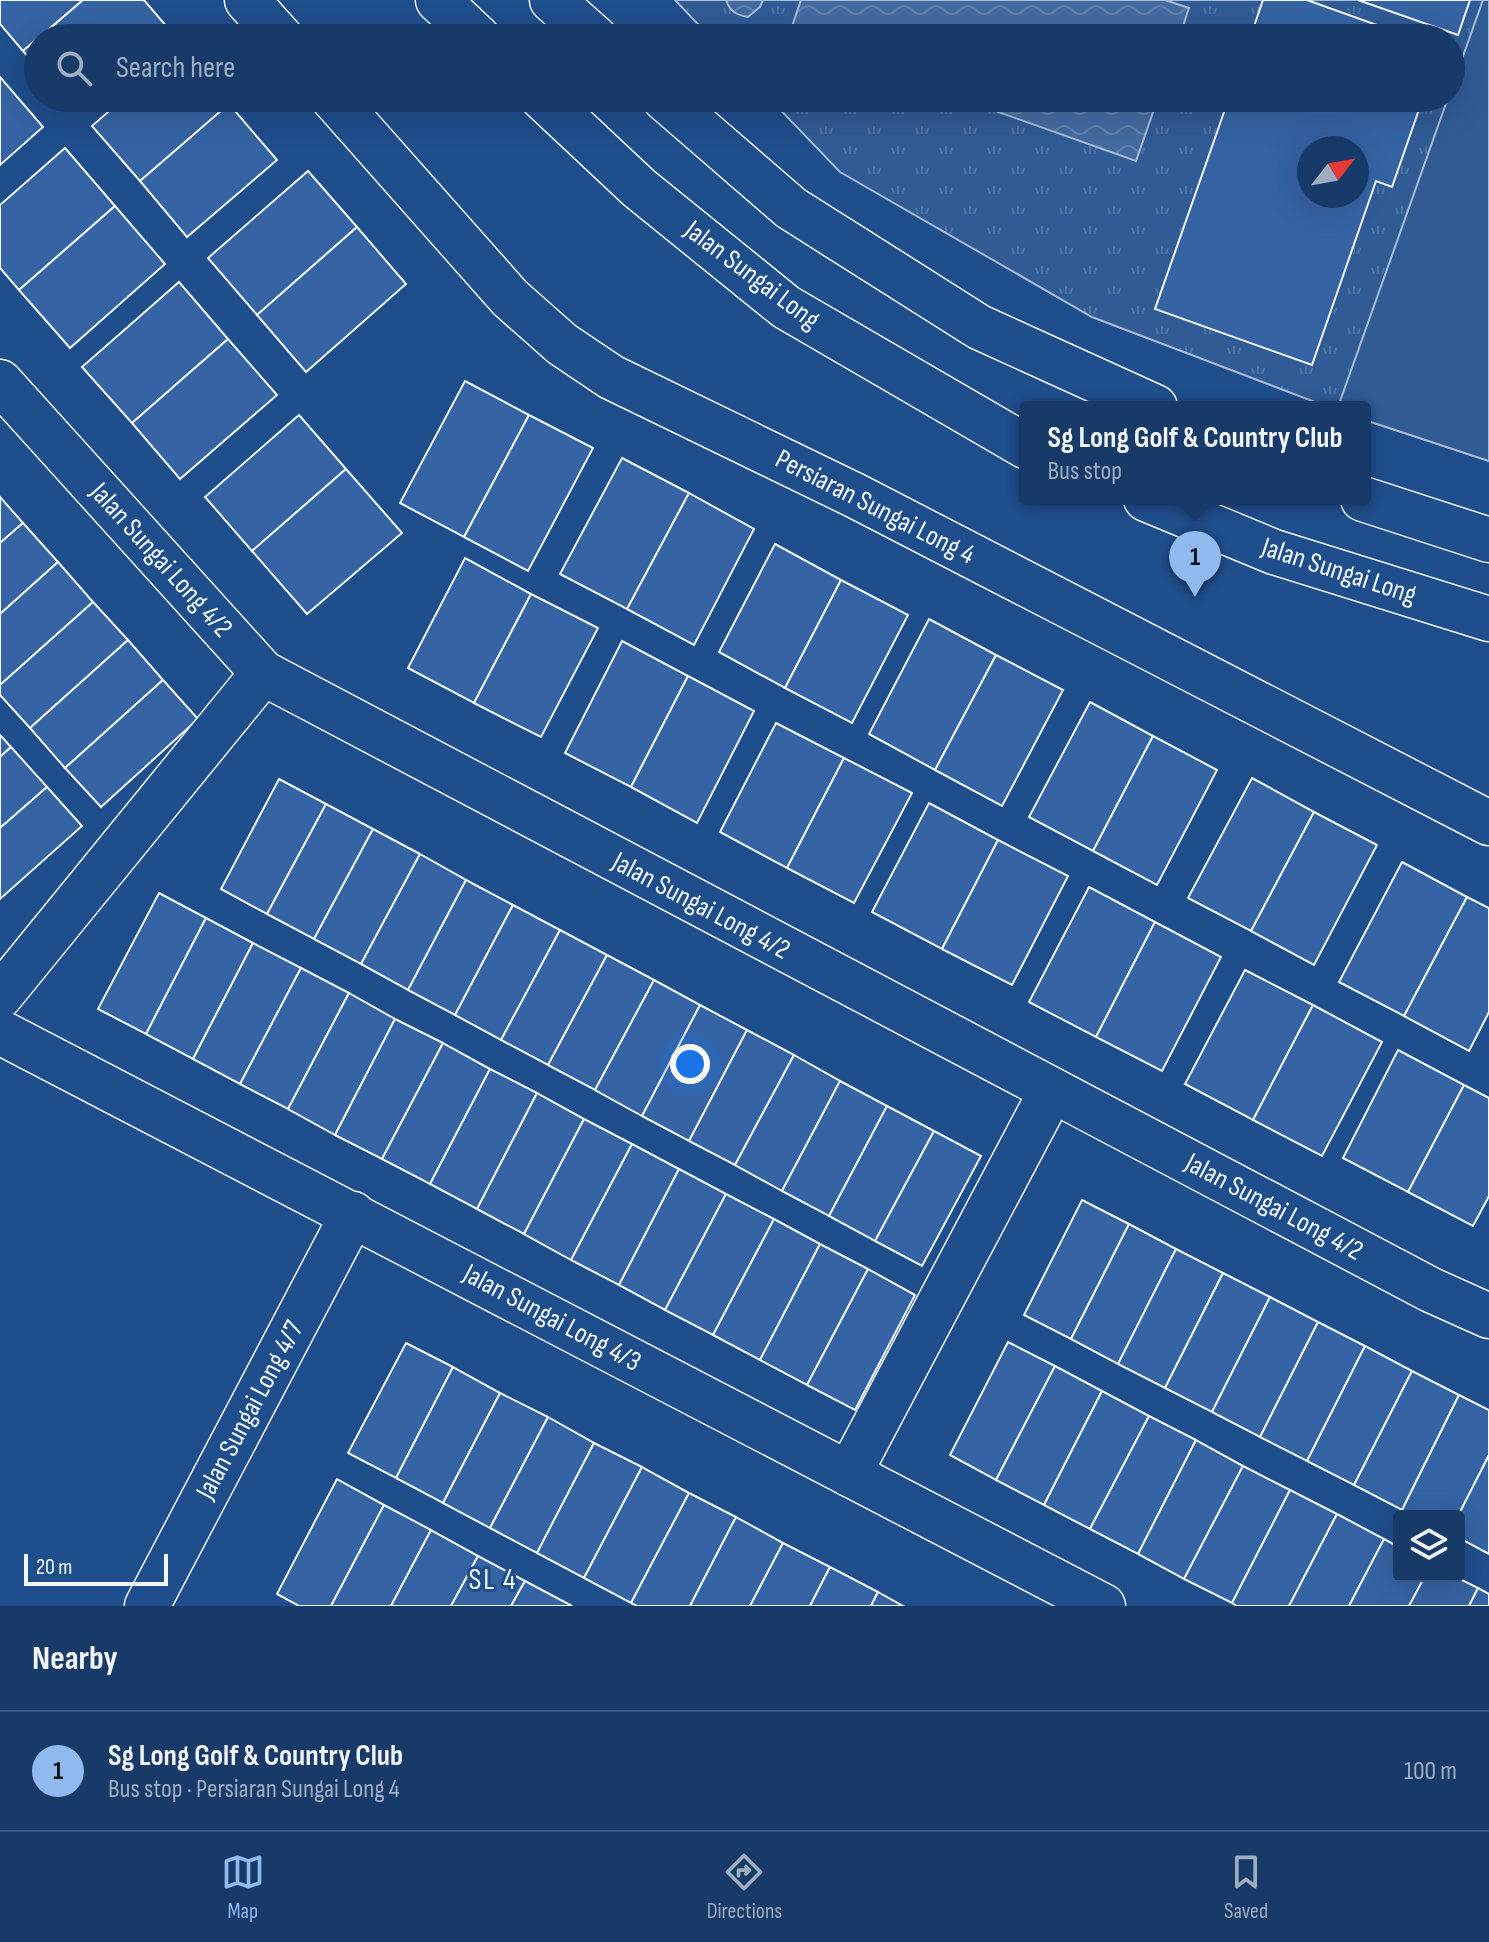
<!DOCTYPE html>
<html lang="en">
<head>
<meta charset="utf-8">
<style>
  :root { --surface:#173a69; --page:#20416f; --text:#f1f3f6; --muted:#9eadc0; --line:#36547d; --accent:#90b9f0 }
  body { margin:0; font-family:"Sofia Sans Condensed",sans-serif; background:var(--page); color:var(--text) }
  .controls { position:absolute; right:24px; bottom:24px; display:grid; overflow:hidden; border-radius:8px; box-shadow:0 8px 32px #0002 }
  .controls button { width:72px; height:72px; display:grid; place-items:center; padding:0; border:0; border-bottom:2px solid var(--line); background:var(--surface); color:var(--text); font:40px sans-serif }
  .compass { position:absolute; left:1297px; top:136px; width:72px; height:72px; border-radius:50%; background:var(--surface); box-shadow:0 8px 32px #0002; rotate:59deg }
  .scale { position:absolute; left:24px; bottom:20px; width:144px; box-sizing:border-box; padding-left:8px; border:4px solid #f2f6ff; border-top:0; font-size:22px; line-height:28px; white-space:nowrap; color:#f2f6ff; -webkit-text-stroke:6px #1f4e8c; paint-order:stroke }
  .you { position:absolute; left:690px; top:1064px; width:28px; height:28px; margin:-20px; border:6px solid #fff; border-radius:50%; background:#1a73e8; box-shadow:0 0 0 12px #1a73e833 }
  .badge { display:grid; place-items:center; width:52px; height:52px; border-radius:50%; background:var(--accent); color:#111; font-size:26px; font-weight:700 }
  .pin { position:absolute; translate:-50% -66px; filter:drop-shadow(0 2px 4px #0008) }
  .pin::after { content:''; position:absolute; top:42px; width:28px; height:24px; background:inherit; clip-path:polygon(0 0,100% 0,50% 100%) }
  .popup { position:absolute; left:1019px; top:401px; width:352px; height:104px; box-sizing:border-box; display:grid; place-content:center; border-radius:8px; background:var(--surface); filter:drop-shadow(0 2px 6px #0005); font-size:26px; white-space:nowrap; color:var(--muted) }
  .popup b { font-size:30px; color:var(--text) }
  .popup::after { content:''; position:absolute; left:50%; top:100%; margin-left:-16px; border:16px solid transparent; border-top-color:var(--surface) }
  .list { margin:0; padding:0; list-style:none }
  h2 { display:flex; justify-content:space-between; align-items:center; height:104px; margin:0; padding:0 32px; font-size:34px }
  h2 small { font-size:26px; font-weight:400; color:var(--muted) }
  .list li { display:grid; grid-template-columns:52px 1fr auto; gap:24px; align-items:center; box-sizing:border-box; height:120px; padding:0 32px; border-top:2px solid var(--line) }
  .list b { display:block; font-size:30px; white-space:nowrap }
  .list p { margin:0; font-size:26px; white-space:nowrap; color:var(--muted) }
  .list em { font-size:26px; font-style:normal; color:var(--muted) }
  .icon { flex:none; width:44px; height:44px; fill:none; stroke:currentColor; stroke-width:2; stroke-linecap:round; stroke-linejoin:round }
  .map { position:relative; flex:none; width:1489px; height:1606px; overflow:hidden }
  .search { position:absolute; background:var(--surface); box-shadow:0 8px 32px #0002; left:24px; right:24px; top:24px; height:88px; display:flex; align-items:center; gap:20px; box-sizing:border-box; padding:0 28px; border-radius:44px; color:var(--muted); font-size:30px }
  .sheet { height:224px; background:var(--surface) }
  nav { display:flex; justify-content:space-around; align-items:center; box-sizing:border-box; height:112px; border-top:2px solid var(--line); background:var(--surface); font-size:22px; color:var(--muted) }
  nav a { display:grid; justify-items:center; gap:4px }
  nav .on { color:var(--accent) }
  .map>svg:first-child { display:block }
  .grass { fill:url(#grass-tufts); stroke:#a8bbd7; stroke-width:2; fill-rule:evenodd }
  .pitch { fill:#305b95; stroke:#a8bbd7; stroke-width:2 }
  .water { fill:url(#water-waves); stroke:#a8bbd7; stroke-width:2 }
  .building { fill:#3563a3; stroke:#f2f6ff; stroke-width:2; fill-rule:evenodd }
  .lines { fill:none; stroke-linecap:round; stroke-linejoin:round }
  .minor-casing { stroke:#f2f6ff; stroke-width:47 }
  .minor { stroke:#1f4e8c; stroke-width:44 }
  .labels { text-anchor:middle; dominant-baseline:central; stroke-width:6; stroke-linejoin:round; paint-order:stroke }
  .street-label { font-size:28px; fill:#f2f6ff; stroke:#1f4e8c }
  .neighbourhood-label { font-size:30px; letter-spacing:2px; fill:#f2f6ff; stroke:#1f4e8c }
</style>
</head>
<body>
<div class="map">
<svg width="1489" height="1606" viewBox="0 0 1489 1606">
  <defs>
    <pattern id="grass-tufts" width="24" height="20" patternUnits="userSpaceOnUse" patternTransform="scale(2)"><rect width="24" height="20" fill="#305b95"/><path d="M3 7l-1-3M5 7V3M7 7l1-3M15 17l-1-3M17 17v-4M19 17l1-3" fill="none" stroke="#4e73a5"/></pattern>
    <pattern id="water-waves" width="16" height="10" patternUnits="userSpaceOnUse" patternTransform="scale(2)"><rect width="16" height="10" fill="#446ba0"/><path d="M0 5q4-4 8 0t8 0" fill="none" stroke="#5f81ae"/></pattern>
  </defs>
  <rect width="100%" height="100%" fill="#1f4e8c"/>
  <!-- grass -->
  <path class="grass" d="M675 0H1489V461L1365 420V407H1328L1092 317 840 172 769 98H1451V38H711ZM1309 148H1357V196H1309Z"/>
  <!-- pitch -->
  <polygon class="pitch" points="1483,0 1489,0 1489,461 1365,420 1365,407 1338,407 1448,98 1451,98 1451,90"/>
  <!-- water -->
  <g class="water">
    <path d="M726 0H763L760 7 748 17C737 15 730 12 726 0Z"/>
    <polygon points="801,0 1165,0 1189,8 1179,38 788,38"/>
    <polygon points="959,98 1158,98 1136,161"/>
  </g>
  <!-- building -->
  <g class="building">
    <polygon points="0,0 83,0 23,51 0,24"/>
    <polygon points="83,0 144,0 167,27 154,38 39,38"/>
    <polygon points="1263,0 1307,0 1413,38 1250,38"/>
    <polygon points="1358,0 1470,0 1458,35"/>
    <polygon points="38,38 38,68 23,51"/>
    <polygon points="0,77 43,127 0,165"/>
    <polygon points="64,98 85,98 73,108"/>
    <polygon points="124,98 223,98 229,104 140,181 92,126"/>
    <path d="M1229 98H1423L1392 187 1376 181 1312 365 1155 309ZM1309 148H1357V196H1309Z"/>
    <polygon points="229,104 277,160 187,237 140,181"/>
    <polygon points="65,148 115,206 19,290 0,268 0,205"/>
    <polygon points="308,171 357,227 257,315 208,258"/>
    <polygon points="115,206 165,264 70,348 19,290"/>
    <polygon points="357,227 406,284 306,372 257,315"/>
    <polygon points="179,282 228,339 132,423 82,367"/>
    <polygon points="228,339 277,395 180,479 132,423"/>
    <polygon points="465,381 529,415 464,537 400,503"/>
    <polygon points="299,415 346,469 252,551 205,497"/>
    <polygon points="529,415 593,448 528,571 464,537"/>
    <polygon points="622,458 689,493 627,609 560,574"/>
    <polygon points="346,469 402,533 307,614 252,551"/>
    <polygon points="689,493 754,529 694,645 627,609"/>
    <polygon points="0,497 23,523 0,543"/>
    <polygon points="23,523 58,562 0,614 0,543"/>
    <polygon points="775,544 841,580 785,688 719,652"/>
    <polygon points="465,558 531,594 474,703 408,668"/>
    <polygon points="58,562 93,602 0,685 0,614"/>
    <polygon points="841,580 908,615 852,723 785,688"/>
    <polygon points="531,594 598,628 541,737 474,703"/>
    <polygon points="93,602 128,640 30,728 0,695 0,685"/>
    <polygon points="929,619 996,655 935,770 869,734"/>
    <polygon points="128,640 163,680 65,768 30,728"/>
    <polygon points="622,641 688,676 631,787 565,753"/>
    <polygon points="996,655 1063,690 1002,806 935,770"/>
    <polygon points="688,676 754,711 697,823 631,787"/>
    <polygon points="163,680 198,719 101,807 65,768"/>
    <polygon points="1090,702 1153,736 1093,851 1029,817"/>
    <polygon points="776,723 844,758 787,868 720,832"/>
    <polygon points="0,735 11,747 0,757"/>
    <polygon points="1153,736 1217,770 1157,885 1093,851"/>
    <polygon points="11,747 47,787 0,828 0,757"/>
    <polygon points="844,758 912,793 854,903 787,868"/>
    <polygon points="1252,778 1314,812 1251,931 1188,898"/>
    <polygon points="279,779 326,804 267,914 221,889"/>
    <polygon points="47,787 82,826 0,899 0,828"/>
    <polygon points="929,803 998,840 942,949 872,912"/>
    <polygon points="326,804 373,829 314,939 267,914"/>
    <polygon points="1314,812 1377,845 1314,965 1251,931"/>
    <polygon points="373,829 420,854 361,964 314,939"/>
    <polygon points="998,840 1068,876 1012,985 942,949"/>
    <polygon points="420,854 466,880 408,990 361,964"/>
    <polygon points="1402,862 1467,897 1404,1016 1339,982"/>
    <polygon points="466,880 513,905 455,1015 408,990"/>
    <polygon points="1089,887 1155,922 1096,1037 1029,1002"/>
    <polygon points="159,893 206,918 146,1034 98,1009"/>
    <polygon points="1467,897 1489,908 1489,1012 1469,1051 1404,1016"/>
    <polygon points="513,905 560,930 501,1040 455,1015"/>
    <polygon points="206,918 253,943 193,1059 146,1034"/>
    <polygon points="1155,922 1221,957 1162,1071 1096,1037"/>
    <polygon points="560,930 607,955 548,1065 501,1040"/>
    <polygon points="253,943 301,968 240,1084 193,1059"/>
    <polygon points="607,955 654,980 595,1090 548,1065"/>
    <polygon points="301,968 349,993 288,1109 240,1084"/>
    <polygon points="1245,970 1313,1005 1253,1120 1185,1084"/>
    <polygon points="654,980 700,1005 642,1116 595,1090"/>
    <polygon points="349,993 395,1019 335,1135 288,1109"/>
    <polygon points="700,1005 747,1030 689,1141 642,1116"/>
    <polygon points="1313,1005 1382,1042 1322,1156 1253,1120"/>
    <polygon points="395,1019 443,1043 382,1159 335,1135"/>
    <polygon points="747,1030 794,1055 735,1165 689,1141"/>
    <polygon points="443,1043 490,1069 430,1184 382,1159"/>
    <polygon points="1398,1050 1464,1085 1408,1192 1343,1158"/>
    <polygon points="794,1055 840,1081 782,1191 735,1165"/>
    <polygon points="490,1069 537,1093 477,1209 430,1184"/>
    <polygon points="840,1081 887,1106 829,1216 782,1191"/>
    <polygon points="1464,1085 1489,1098 1489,1196 1473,1226 1408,1192"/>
    <polygon points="537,1093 584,1119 524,1234 477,1209"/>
    <polygon points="887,1106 934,1131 875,1241 829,1216"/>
    <polygon points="584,1119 632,1144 571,1260 524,1234"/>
    <polygon points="934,1131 981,1156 922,1266 875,1241"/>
    <polygon points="632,1144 679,1169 619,1285 571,1260"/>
    <polygon points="679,1169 726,1194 665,1310 619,1285"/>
    <polygon points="726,1194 774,1219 713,1335 665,1310"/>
    <polygon points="1082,1200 1129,1224 1071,1339 1024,1315"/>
    <polygon points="774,1219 820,1244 760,1360 713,1335"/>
    <polygon points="1129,1224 1176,1249 1118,1364 1071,1339"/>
    <polygon points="820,1244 868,1269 807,1385 760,1360"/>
    <polygon points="1176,1249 1223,1273 1165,1388 1118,1364"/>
    <polygon points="868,1269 915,1295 855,1410 807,1385"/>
    <polygon points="1223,1273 1270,1297 1212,1412 1165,1388"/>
    <polygon points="1270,1297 1318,1322 1260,1437 1212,1412"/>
    <polygon points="1318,1322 1365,1346 1307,1461 1260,1437"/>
    <polygon points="1008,1342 1055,1366 996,1480 950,1455"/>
    <polygon points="406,1343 453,1367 396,1478 348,1453"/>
    <polygon points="1365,1346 1412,1371 1354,1485 1307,1461"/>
    <polygon points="1055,1366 1102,1391 1044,1505 996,1480"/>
    <polygon points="453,1367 500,1393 443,1503 396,1478"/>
    <polygon points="1412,1371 1459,1395 1402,1510 1354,1485"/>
    <polygon points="1102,1391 1149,1416 1090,1529 1044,1505"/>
    <polygon points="500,1393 548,1417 490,1528 443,1503"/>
    <polygon points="1459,1395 1489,1410 1489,1455 1458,1516 1414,1516 1402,1510"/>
    <polygon points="1149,1416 1196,1440 1138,1554 1090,1529"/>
    <polygon points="548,1417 594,1443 537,1553 490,1528"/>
    <polygon points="1196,1440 1243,1466 1184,1579 1138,1554"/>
    <polygon points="594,1443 642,1467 584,1578 537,1553"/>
    <polygon points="1489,1455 1489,1554 1459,1538 1458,1516"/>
    <polygon points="1243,1466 1290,1490 1232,1603 1184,1579"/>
    <polygon points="642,1467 689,1493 631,1603 584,1578"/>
    <polygon points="337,1479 384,1505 331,1606 299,1606 277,1594"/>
    <polygon points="1290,1490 1337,1514 1289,1606 1237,1606 1232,1603"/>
    <polygon points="689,1493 736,1517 690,1606 637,1606 631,1603"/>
    <polygon points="384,1505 431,1530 391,1606 331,1606"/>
    <polygon points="1337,1514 1384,1539 1349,1606 1289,1606"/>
    <polygon points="736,1517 783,1543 750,1606 690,1606"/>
    <polygon points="431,1530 478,1556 451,1606 391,1606"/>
    <polygon points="1384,1539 1399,1547 1399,1576 1425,1576 1409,1606 1349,1606"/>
    <polygon points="783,1543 830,1567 810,1606 750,1606"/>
    <polygon points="478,1556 525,1581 511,1606 451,1606"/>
    <polygon points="830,1567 878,1592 871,1606 810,1606"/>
    <polygon points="1425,1576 1454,1576 1478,1588 1469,1606 1409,1606"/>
    <polygon points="525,1581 572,1606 511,1606"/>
    <polygon points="1478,1588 1489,1594 1489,1606 1469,1606"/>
    <polygon points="878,1592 903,1606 871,1606"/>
  </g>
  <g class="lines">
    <defs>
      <g id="minor">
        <polyline points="247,0 281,38"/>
        <polyline points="438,0 478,38"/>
        <polyline points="552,0 595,38"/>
        <polyline points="333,98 510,298 562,344 611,377 856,496 1489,823"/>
        <polyline points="543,98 639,188 786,307 1025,446"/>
        <polyline points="664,98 791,208 979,327 1155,407"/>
        <polyline points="0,382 263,673 1431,1290 1489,1316"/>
        <polyline points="1146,499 1274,552 1489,619"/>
        <polyline points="1363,499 1489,540"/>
        <polyline points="0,996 263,673"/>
        <polyline points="0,1032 1103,1606"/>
        <polyline points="849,1474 1052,1090"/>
        <polyline points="147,1606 353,1214"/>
      </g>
    </defs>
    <!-- minor casing -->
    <use href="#minor" class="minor-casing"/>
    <!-- minor -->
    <use href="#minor" class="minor"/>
  </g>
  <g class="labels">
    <!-- street labels -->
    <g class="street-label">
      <text transform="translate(752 275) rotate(37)">Jalan Sungai Long</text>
      <text transform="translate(875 507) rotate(27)">Persiaran Sungai Long 4</text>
      <text transform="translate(161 560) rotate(48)">Jalan Sungai Long 4/2</text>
      <text transform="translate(1339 571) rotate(18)">Jalan Sungai Long</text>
      <text transform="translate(701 906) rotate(28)">Jalan Sungai Long 4/2</text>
      <text transform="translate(1274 1207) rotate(28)">Jalan Sungai Long 4/2</text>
      <text transform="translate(552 1318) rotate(28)">Jalan Sungai Long 4/3</text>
      <text transform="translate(250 1410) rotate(-62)">Jalan Sungai Long 4/7</text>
    </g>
    <!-- neighbourhood labels -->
    <g class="neighbourhood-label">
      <text x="493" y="1580">SL 4</text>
    </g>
  </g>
</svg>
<div class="controls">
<button><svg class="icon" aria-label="layers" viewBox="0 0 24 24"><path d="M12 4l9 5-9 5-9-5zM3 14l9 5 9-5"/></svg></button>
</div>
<svg class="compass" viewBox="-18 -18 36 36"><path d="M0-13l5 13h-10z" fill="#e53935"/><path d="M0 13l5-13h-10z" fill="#9eadc0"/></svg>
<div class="scale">20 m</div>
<div class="you"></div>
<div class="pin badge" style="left:1195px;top:597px">1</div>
<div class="popup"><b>Sg Long Golf &amp; Country Club</b>Bus stop</div>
<div class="search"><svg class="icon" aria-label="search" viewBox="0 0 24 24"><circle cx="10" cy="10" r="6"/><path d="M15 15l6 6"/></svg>Search here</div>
</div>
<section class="sheet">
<h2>Nearby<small></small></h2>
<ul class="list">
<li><span class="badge">1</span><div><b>Sg Long Golf &amp; Country Club</b><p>Bus stop · Persiaran Sungai Long 4</p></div><em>100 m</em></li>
</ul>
</section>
<nav>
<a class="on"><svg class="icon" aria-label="map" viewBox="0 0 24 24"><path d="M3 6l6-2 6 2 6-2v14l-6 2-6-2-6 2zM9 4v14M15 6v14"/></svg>Map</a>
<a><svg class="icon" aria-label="directions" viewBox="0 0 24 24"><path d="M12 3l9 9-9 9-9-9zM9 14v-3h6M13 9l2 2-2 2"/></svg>Directions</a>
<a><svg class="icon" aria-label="saved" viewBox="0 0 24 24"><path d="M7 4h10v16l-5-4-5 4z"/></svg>Saved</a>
</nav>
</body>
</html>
